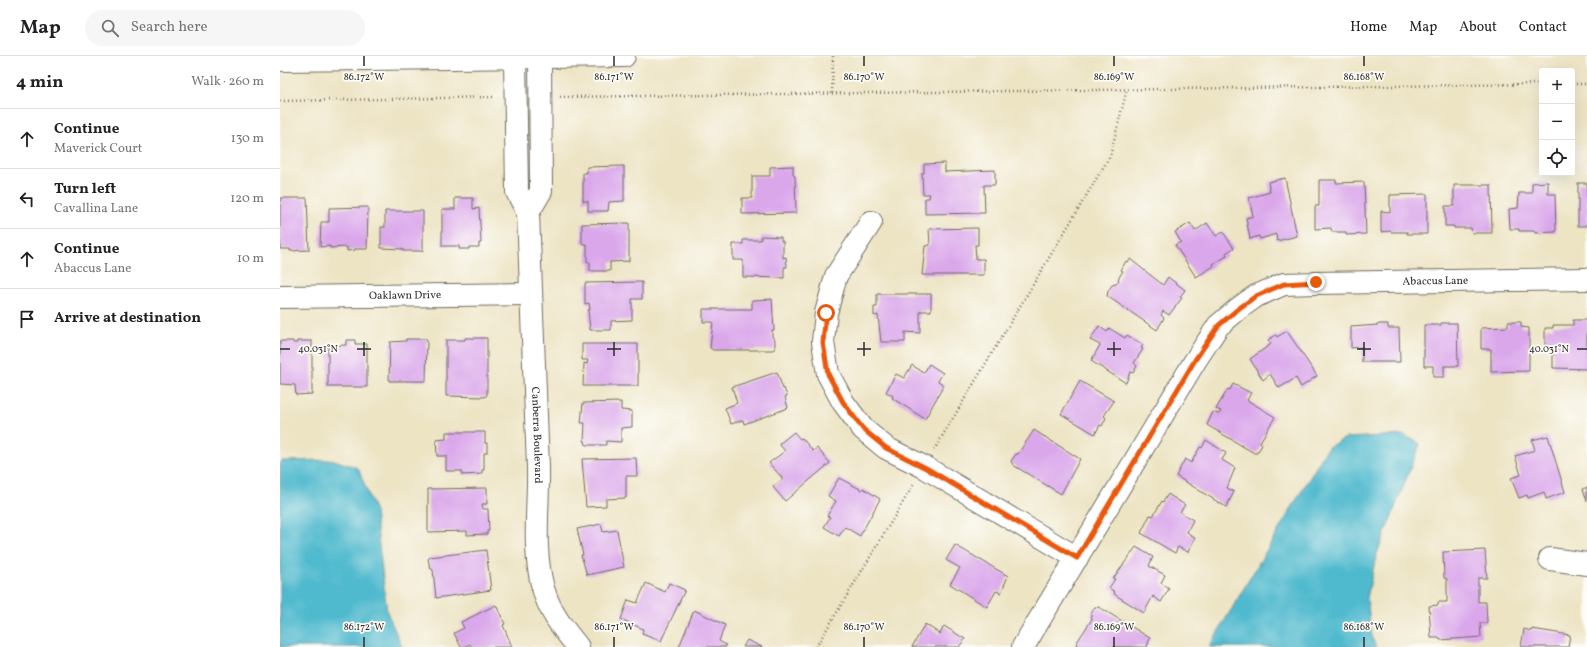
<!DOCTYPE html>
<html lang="en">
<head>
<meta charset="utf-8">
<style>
  :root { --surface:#fff; --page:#f6f6f6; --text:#202124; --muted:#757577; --line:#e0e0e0 }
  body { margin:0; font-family:Vollkorn,serif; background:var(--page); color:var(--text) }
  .controls { position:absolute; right:12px; top:12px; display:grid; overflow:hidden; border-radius:4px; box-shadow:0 4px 16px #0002 }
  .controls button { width:36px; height:36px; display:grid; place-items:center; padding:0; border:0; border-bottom:1px solid var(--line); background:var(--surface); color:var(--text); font:20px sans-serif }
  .stop { position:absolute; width:12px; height:12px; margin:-9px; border:3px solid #ea580c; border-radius:50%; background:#fff }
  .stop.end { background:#ea580c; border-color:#fff; box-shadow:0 1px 4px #0008 }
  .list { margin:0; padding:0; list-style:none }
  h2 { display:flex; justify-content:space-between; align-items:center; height:52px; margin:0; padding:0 16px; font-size:17px }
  h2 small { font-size:13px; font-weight:400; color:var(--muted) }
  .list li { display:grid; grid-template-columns:26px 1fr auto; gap:12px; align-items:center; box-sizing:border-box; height:60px; padding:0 16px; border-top:1px solid var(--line) }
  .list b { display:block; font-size:15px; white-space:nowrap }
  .list p { margin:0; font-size:13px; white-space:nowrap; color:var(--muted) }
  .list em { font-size:13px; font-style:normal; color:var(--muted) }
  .icon { flex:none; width:22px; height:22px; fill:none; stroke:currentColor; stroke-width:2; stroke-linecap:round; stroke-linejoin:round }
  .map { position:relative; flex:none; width:1307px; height:591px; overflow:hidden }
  header { display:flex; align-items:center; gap:24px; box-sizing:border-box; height:56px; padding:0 20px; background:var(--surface); border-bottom:1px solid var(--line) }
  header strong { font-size:19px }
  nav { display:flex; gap:22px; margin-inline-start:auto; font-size:14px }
  .search { width:280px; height:36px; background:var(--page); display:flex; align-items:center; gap:10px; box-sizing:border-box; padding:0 14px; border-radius:22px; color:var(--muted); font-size:15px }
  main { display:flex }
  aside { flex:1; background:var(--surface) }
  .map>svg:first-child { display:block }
  .water { fill:#50b9ce; stroke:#3e727c }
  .building { fill:#daa7eb }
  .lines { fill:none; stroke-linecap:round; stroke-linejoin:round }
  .minor-casing { stroke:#6f6c61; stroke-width:24 }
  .path { stroke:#6f6c61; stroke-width:2.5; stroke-dasharray:1 3; stroke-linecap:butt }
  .minor { stroke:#fff; stroke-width:22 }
  .route { stroke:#ea580c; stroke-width:5 }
  .ticks { fill:none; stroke:#2b2b2b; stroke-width:1.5 }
  .labels { text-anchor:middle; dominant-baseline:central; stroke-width:3.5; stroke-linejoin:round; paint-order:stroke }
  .street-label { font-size:11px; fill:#2b2b2b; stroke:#fdfcf7 }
  .ticks-label { font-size:10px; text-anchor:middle; fill:#2b2b2b; stroke:#fdfcf7; stroke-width:3.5; stroke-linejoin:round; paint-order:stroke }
</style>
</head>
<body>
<header>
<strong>Map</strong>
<div class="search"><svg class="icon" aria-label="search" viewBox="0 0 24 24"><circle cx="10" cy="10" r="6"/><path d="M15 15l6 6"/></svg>Search here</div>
<nav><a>Home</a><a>Map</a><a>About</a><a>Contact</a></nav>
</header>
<main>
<aside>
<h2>4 min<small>Walk · 260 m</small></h2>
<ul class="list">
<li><svg class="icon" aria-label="ahead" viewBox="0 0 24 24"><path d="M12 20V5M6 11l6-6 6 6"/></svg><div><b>Continue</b><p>Maverick Court</p></div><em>130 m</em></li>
<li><svg class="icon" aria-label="left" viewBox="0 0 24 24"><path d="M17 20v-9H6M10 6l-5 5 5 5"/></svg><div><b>Turn left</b><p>Cavallina Lane</p></div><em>120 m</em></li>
<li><svg class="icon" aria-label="ahead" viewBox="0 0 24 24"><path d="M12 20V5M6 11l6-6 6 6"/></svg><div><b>Continue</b><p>Abaccus Lane</p></div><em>10 m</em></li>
<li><svg class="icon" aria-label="arrive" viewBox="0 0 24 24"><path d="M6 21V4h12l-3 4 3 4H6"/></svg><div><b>Arrive at destination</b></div></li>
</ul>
</aside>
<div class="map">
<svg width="1307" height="591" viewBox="0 0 1307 591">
  <rect width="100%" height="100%" fill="#fdfcf7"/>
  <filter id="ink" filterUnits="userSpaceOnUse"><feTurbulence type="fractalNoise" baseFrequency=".025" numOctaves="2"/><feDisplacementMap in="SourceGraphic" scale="8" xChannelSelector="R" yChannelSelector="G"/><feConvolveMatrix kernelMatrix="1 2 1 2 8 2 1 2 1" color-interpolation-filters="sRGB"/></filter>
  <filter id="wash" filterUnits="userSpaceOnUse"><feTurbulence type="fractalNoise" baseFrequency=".012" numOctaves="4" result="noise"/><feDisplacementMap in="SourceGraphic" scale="16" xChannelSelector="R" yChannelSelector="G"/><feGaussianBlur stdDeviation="0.9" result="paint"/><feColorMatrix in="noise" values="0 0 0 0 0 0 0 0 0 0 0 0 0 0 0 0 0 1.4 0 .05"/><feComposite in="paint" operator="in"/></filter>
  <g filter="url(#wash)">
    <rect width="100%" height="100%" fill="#ede4c4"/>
    <!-- water -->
    <g class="water">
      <polygon points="1124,379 1140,388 1096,500 1087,542 1092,582 1096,591 929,591 1048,391 1066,382"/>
      <polygon points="54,404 78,412 95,456 107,556 122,591 0,591 0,405"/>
    </g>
    <g id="blocks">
      <!-- building -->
      <g class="building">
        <polygon points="665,107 665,116 715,114 715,129 704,129 705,157 645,158 645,142 649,142 650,138 643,138 642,117 644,117 644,108"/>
        <polygon points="344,110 344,145 329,146 328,155 308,155 308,145 303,145 303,117 307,117 307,111"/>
        <polygon points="513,110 513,119 515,120 516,157 462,158 462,142 472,142 472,120 490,120 490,111"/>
        <polygon points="1005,122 1017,180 997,185 996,178 980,183 979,180 970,183 966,162 973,160 969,142 990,136 988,126"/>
        <polygon points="1039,124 1056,124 1056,127 1084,126 1086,178 1066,179 1066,176 1052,176 1051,172 1035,173 1035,150 1039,150"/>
        <polygon points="1268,126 1268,138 1275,138 1276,176 1255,177 1255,175 1239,175 1239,173 1230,173 1229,153 1238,152 1239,137 1252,137 1252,127"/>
        <rect x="1298" y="127" width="9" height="43"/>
        <polygon points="1174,129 1211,129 1212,177 1192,177 1191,172 1174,172 1174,170 1165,170 1165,150 1174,150"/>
        <polygon points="1147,138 1147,178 1127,178 1128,176 1111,176 1110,175 1101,176 1101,155 1110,156 1110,139"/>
        <polygon points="0,142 27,142 29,194 10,195 10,193 0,193"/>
        <polygon points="175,142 193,142 193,153 199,152 201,187 199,187 199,191 189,191 189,193 179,193 179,190 162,190 162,153 175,153"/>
        <polygon points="88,151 87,193 75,193 75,194 67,195 67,191 50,192 50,190 40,191 41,166 49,166 49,152"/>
        <polygon points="105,155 143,155 143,195 123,195 123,193 101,192 101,171 105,171"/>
        <polygon points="349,167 349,205 330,206 330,215 310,215 310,206 307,206 307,188 302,188 302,168"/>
        <polygon points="910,167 915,175 927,167 936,180 943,176 954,192 946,197 947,200 933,208 934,210 916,221 895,189 901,186 895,176"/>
        <polygon points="698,172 698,189 695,189 696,203 704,203 704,219 642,219 645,190 650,189 649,173"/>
        <polygon points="481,180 501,181 501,185 503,185 503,202 506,201 507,211 504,211 504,222 463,221 463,204 453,204 453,188 463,188 463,184 481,184"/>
        <polygon points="850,203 883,229 888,221 905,234 900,241 902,242 889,259 883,255 881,259 884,262 877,274 827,240 828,235 832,229 836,228 839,224 838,223 843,215 841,214 846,205 848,206"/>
        <polygon points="362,226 362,243 352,243 352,264 331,265 331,274 310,274 308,254 310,254 309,247 305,248 305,227"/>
        <polygon points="597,238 651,238 651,255 640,255 640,277 625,276 625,286 601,286 598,259 594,260 594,251 597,251"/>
        <polygon points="492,243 494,274 492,274 492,280 495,284 495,292 493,294 433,294 430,292 433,266 423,266 423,253 472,253 472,244"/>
        <polygon points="1293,264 1307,264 1307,313 1273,312 1273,292 1265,292 1265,272 1273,272 1273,269 1293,269"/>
        <polygon points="1228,266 1241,266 1241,271 1249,272 1249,315 1211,316 1211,293 1201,293 1201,272 1228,271"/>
        <polygon points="1161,267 1177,267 1178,310 1164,310 1164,321 1153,321 1153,310 1144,310 1144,269 1161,269"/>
        <polygon points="1099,268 1108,268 1108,272 1119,272 1120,306 1082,306 1082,291 1071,292 1071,271 1098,269"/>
        <polygon points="819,270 827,276 829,272 845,282 847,279 863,289 861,292 863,293 854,307 857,310 853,317 850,316 846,327 811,305 820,289 810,284"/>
        <polygon points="1007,275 1037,320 1021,331 1016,322 999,332 990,318 983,324 970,303 991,288 988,284 996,279 997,281"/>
        <polygon points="185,282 207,282 207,339 205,341 166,340 166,284 185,284"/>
        <polygon points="126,283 147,283 146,325 109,325 110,286 126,285"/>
        <polygon points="66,284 75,284 75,288 87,288 87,331 48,331 48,290 66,289"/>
        <polygon points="0,285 13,285 13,287 17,287 17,285 32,285 32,338 16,339 15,329 0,328"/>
        <polygon points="302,288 358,288 358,330 303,330 304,307 307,308 308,304 302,304"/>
        <polygon points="649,308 663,317 658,325 664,329 645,363 612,342 613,340 606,336 616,318 624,322 632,309 644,317"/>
        <polygon points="497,316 503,333 504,332 507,340 505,341 508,352 464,368 463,364 451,368 445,352 457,347 452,331"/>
        <polygon points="800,325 834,345 824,360 826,362 822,370 820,369 815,378 781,358"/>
        <polygon points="953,328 971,337 967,344 995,361 980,386 982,389 977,397 974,397 927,369 933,356 939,358 941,355 936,353 948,333 950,334"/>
        <polygon points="341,346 341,354 352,355 352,371 341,372 341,386 326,385 326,389 306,389 305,385 304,385 305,367 301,367 303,347"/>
        <polygon points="754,374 800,403 781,438 733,409 731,405 736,398 738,398"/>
        <polygon points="166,376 205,376 205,387 207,387 207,397 204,397 204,414 202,414 202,418 182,419 182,415 166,415 166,400 157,400 156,384 166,383"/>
        <polygon points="514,376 520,383 522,382 533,395 537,392 550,407 505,445 493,431 503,423 489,407 505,395 499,388"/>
        <polygon points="1268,380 1285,436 1266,443 1264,436 1248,442 1247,439 1239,442 1231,422 1241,419 1235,400 1255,394 1252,384"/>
        <polygon points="926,384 946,397 942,404 955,412 947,432 954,436 946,451 896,420 905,403 911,407 920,391 922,392"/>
        <polygon points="356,402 357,420 346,420 346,442 326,443 326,450 306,451 302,403"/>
        <polygon points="559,422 582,434 583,432 600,443 580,480 565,471 559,480 544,471 550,461 547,460 556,445 548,440"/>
        <polygon points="1307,431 1307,445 1303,433"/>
        <polygon points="207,432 207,448 202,448 203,453 208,453 209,475 207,475 207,478 187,479 187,475 148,476 148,433"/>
        <polygon points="888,438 905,449 900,456 913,464 907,476 915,482 908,496 898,491 895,497 861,477 870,459 873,460 882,445 883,446"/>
        <polygon points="321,468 323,476 337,474 344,511 307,519 301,499 303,499 297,473"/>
        <polygon points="675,489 728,520 721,537 716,535 707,551 670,528 680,512 666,504"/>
        <polygon points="856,491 873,501 869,510 885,519 881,527 889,533 881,546 873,540 864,557 834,538 835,536 829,532 835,523 833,523"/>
        <polygon points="206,494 211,534 156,542 153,514 150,512 148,503 150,501"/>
        <polygon points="1205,494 1207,522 1198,522 1198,546 1206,546 1207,567 1200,567 1201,581 1160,584 1159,582 1151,582 1149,550 1158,549 1158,546 1167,546 1167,523 1164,522 1163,496"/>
        <polygon points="366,527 385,536 389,527 405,534 381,585 362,578 363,573 341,563 348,544 357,547"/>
        <polygon points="216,549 225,568 223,569 232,591 192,591 190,588 185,591 181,591 174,577 184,572 181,566"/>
        <polygon points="819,551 870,582 867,591 796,590 797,586 812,563 811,558 814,552"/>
        <polygon points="414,554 445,569 439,585 446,589 446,591 399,591"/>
        <polygon points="645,568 660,578 664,570 685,583 679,591 632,591"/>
        <polygon points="1244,573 1252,575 1252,573 1290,579 1288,591 1241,591"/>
        <polygon points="467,584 482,591 463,591"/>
      </g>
    </g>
  </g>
  <g filter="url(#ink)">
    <use href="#blocks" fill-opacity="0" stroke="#6f6c61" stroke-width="1"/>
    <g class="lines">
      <defs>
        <g id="minor">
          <path id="s1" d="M235 1 237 136 248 157C251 242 255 326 258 411 259 451 252 492 263 532 270 557 282 571 298 591"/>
          <polyline points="0,4 344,0"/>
          <polyline points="248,157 261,135 260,1"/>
          <polyline points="591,166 556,220 546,257 543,286 548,318 563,346 583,373 606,392 646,412 797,502"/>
          <path id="s2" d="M0 241 251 238"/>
          <polyline points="1270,503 1307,508"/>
          <path id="s3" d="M743 591 915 305 938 270 958 253 976 240 1004 228 1036 227 1307 223"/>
        </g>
      </defs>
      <!-- minor casing -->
      <use href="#minor" class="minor-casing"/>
      <!-- path -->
      <g class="path">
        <polyline points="1292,28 1307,28"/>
        <polyline points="552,37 553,0"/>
        <polyline points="280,41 1262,28"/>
        <polyline points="0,45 215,41"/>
        <polyline points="654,394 830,100 847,33"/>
        <polyline points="536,591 634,428"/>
      </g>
      <!-- minor -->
      <use href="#minor" class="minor"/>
    </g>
  </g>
  <g class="lines" filter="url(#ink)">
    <!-- route -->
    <polyline class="route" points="546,257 543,286 548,318 563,346 583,373 606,392 646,412 797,502 915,304 938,270 958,253 976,240 1004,228 1036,226"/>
  </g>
  <!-- ticks -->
  <path class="ticks" d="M84 0V10M334 0V10M584 0V10M834 0V10M1084 0V10M84 286V300M334 286V300M584 286V300M834 286V300M1084 286V300M0 293H10M77 293H91M327 293H341M577 293H591M827 293H841M1077 293H1091M1297 293H1307M84 581V591M334 581V591M584 581V591M834 581V591M1084 581V591"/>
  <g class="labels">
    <!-- street labels -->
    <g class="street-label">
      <text stroke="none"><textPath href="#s3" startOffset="606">Abaccus Lane</textPath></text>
      <text stroke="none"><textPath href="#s2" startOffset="125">Oaklawn Drive</textPath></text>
      <text stroke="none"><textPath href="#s1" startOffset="381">Canberra Boulevard</textPath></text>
    </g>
  </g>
  <g class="ticks-label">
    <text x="84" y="24">86.172°W</text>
    <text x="334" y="24">86.171°W</text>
    <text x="584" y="24">86.170°W</text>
    <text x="834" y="24">86.169°W</text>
    <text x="1084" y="24">86.168°W</text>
    <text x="38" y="296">40.031°N</text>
    <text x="1269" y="296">40.031°N</text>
    <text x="84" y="574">86.172°W</text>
    <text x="334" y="574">86.171°W</text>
    <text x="584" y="574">86.170°W</text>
    <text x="834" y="574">86.169°W</text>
    <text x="1084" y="574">86.168°W</text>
  </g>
</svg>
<div class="controls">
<button>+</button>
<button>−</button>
<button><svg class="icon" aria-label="locate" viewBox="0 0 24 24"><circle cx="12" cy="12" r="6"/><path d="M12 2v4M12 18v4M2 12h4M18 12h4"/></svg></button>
</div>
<div class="stop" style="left:546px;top:257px"></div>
<div class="stop end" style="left:1036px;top:226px"></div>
</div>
</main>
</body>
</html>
